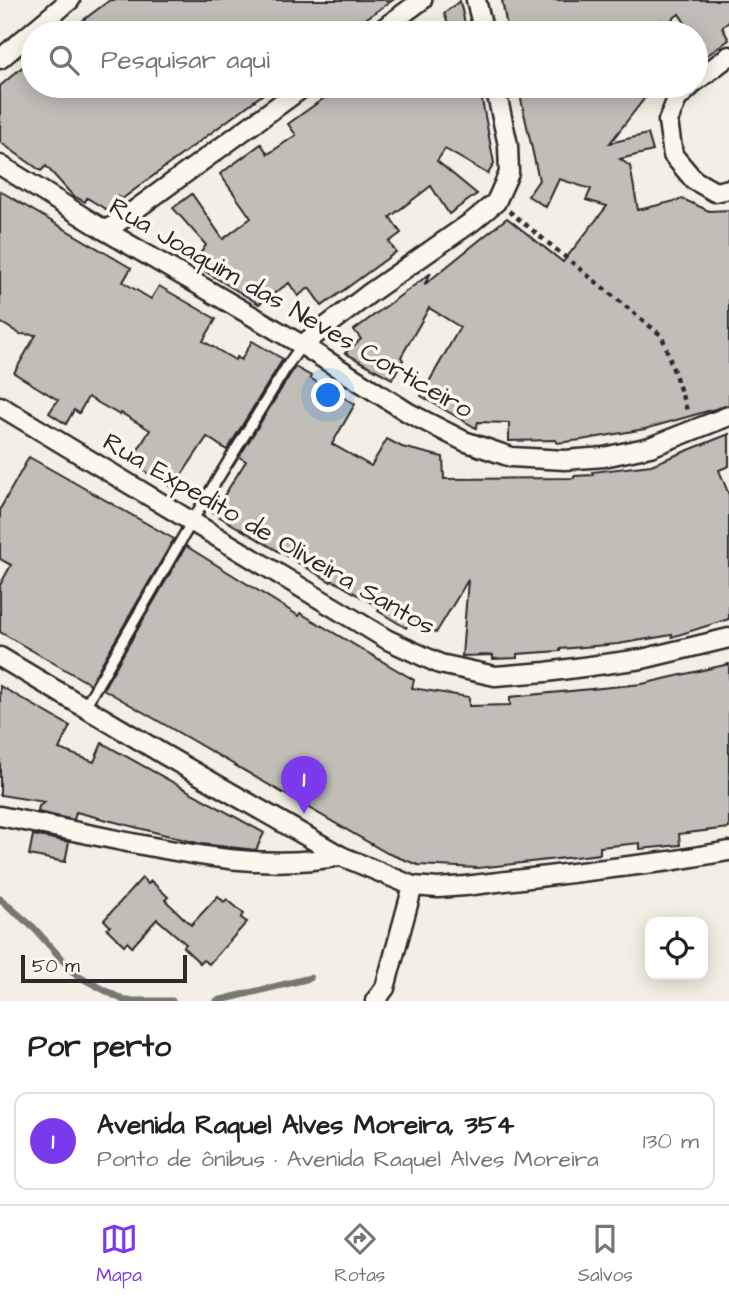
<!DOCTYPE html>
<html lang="pt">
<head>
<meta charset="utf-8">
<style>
  :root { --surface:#fff; --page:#f6f6f6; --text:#222; --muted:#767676; --line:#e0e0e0; --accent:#7c3aed }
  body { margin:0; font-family:"Architects Daughter",sans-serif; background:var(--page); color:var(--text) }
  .controls { position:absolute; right:21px; bottom:21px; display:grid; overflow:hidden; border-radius:14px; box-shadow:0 4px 18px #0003 }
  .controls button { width:63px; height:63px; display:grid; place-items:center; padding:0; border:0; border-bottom:2px solid var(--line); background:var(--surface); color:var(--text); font:35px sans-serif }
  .scale { position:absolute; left:21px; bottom:18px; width:166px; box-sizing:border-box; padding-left:7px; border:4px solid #2b2b2b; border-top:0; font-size:19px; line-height:24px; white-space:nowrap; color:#2b2b2b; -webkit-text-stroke:5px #fbf7ec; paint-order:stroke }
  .you { position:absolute; left:329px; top:396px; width:24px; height:24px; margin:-18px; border:5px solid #fff; border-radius:50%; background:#1a73e8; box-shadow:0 0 0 10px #1a73e833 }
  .badge { display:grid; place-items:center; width:46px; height:46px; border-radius:50%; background:var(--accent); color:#fff; font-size:23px; font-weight:700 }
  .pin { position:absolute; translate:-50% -58px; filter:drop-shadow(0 2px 4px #0008) }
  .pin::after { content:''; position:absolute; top:37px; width:24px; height:21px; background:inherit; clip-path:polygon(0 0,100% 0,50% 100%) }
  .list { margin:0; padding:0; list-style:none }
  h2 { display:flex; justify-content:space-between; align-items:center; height:91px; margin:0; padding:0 28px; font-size:30px }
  h2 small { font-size:23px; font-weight:400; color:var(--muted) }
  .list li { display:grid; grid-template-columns:46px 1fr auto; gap:21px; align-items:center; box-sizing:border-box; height:98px; margin:0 14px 14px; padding:0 14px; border:2px solid var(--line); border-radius:14px }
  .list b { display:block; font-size:26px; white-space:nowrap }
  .list p { margin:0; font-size:23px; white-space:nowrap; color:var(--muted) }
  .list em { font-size:23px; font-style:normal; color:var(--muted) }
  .icon { flex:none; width:38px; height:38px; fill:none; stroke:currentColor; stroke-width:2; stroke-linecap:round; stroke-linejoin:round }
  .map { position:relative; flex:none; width:729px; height:1001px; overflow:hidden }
  .search { position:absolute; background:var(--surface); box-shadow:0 4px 18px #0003; left:21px; right:21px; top:21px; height:77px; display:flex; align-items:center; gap:18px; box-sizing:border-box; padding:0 24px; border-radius:38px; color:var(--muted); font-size:26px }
  .sheet { height:203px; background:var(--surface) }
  nav { display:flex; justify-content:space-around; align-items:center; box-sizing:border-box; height:98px; border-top:2px solid var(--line); background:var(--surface); font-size:19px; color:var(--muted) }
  nav a { display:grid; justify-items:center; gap:4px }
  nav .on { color:var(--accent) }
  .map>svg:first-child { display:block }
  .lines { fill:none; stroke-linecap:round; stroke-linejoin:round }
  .stream { stroke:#787772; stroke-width:7 }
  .building { fill:#c0beb6; stroke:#2b2b2b; stroke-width:2 }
  .lane-casing { stroke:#2b2b2b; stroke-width:14 }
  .street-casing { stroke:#2b2b2b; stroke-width:23 }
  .path { stroke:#2b2b2b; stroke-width:4.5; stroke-dasharray:5 5; stroke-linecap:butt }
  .lane { stroke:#fbf7ec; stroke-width:9 }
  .street { stroke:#fbf7ec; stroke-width:18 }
  .labels { text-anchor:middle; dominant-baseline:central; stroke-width:7; stroke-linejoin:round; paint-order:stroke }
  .street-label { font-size:26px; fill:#2b2b2b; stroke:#fbf7ec }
</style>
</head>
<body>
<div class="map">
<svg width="729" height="1001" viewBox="0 0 729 1001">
  <rect width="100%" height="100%" fill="#f3efe4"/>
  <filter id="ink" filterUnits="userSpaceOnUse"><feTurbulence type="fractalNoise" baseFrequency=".0143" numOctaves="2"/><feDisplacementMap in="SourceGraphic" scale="14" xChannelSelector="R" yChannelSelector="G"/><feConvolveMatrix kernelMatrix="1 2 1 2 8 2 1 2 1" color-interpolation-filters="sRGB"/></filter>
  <g filter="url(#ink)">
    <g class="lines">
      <!-- stream -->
      <g class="stream">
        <polyline points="0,899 34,928 76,975 125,1001 172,1001"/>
        <polyline points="217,1001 310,978"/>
      </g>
    </g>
    <!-- building -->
    <g class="building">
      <polygon points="110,0 393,0 345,33 66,33"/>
      <polygon points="502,0 729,0 729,22 722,27 729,40 696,63 696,33 692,33 679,14 664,25 661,20 641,33 508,33"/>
      <polygon points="460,1 467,33 451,33 444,13"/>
      <polygon points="33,58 33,86 274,86 122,199 117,196 107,210 87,198 85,202 73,196 46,166 41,171 0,142 0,86"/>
      <polygon points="341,86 474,86 477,98 481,95 494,163 488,174 445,149 437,161 477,194 449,214 431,186 390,217 401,233 389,242 396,252 322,306 309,288 298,296 289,283 259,304 193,264 206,245 173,208 192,194 223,239 251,218 220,174 261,144 268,154 296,135 288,124"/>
      <polygon points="518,86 654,86 610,143 648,134 653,151 620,159 630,166 638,210 683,199 709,211 729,210 729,405 645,429 581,440 557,443 556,440 509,441 509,423 478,422 476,428 421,396 460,327 429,308 401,357 403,360 392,379 345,353 361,339 354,330 431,273 424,285 507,218 563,262 607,206 586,200 591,189 559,179 546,207 528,196 539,180"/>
      <polygon points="0,191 131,268 123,282 151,299 159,286 216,319 203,341 235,360 237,357 241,360 252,341 283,359 227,450 207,437 173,488 130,463 150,430 121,413 120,415 88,397 79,413 74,410 66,424 49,413 58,400 14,373 36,335 20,334 0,322"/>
      <polygon points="295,367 311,376 310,378 355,404 332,444 371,466 387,439 402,447 443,457 444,479 574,478 574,476 593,475 592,472 651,465 729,434 729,466 719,470 729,495 729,619 672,637 672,635 618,644 560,649 560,651 517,654 517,658 493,659 493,655 462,656 468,580 436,633 412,619 406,628 378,611 380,608 332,580 331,582 213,513 246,461 239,457"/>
      <polygon points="29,457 174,539 90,684 0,632 0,585 11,565 0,559 0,509"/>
      <polygon points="186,546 299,616 300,613 414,680 412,688 469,697 469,706 510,705 510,697 642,684 729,664 729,828 679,834 680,845 640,849 640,843 600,847 600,854 478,868 418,865 387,853 103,689"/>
      <polygon points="0,686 70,726 59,749 94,762 102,743 264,833 256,850 201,844 76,812 74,820 38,812 39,806 45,802 0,795"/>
      <polygon points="33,835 69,842 65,862 29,855"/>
      <polygon points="142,878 148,884 151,881 168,897 165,900 191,925 218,896 224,902 227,899 244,914 241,918 247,922 209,964 203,960 200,963 183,947 186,944 157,919 132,947 127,942 124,945 107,929 110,926 104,920"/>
    </g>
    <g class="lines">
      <defs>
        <polyline id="lane" points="84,708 201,506 289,363 302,345"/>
        <g id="street">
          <polyline points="476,0 484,33"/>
          <polyline points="377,33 422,0"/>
          <polyline points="0,59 70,0"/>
          <polyline points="696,81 729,56"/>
          <polyline points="691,86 677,99 668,121 673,155 694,180 715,192 729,189"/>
          <polyline points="0,165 106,231 302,345 409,413 464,441 511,457 565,460 604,457 650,447 729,416"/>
          <polyline points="106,231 305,86"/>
          <polyline points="302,345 370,293 473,221 496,202 509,173 508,145 495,86"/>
          <polyline points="0,406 388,640 440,664 495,676 546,672 642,659 729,638"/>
          <polyline points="0,657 163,754 341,856 413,886 385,988 375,1001"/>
          <path d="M0 816C42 825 85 833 127 842 198 856 269 870 341 856"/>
          <polyline points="413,886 438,888 465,886 670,861 729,851"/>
        </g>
      </defs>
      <!-- lane casing -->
      <use href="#lane" class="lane-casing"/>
      <!-- street casing -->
      <use href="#street" class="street-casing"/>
      <!-- path -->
      <polyline class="path" points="509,211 662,336 688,413"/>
      <!-- lane -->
      <use href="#lane" class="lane"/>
      <!-- street -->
      <use href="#street" class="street"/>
    </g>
  </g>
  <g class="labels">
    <!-- street labels -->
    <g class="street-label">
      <text transform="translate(291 308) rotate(30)">Rua Joaquim das Neves Corticeiro</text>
      <text transform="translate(269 534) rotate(30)">Rua Expedito de Oliveira Santos</text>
    </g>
  </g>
</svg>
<div class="controls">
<button><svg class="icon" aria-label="locate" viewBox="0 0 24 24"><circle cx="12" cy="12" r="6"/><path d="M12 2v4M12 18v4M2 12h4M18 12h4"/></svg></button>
</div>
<div class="scale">50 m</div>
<div class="you"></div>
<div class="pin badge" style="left:304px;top:814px">1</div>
<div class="search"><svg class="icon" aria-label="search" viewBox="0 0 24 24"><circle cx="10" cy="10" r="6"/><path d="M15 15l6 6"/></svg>Pesquisar aqui</div>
</div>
<section class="sheet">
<h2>Por perto<small></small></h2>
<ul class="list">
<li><span class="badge">1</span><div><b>Avenida Raquel Alves Moreira, 354</b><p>Ponto de ônibus · Avenida Raquel Alves Moreira</p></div><em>130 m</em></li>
</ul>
</section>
<nav>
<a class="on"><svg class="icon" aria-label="map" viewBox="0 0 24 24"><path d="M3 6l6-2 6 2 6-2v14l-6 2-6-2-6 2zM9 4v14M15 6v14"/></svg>Mapa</a>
<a><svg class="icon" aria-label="directions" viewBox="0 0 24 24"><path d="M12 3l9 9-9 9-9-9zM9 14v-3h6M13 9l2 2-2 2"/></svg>Rotas</a>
<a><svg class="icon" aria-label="saved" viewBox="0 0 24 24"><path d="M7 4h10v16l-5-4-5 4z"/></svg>Salvos</a>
</nav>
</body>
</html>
